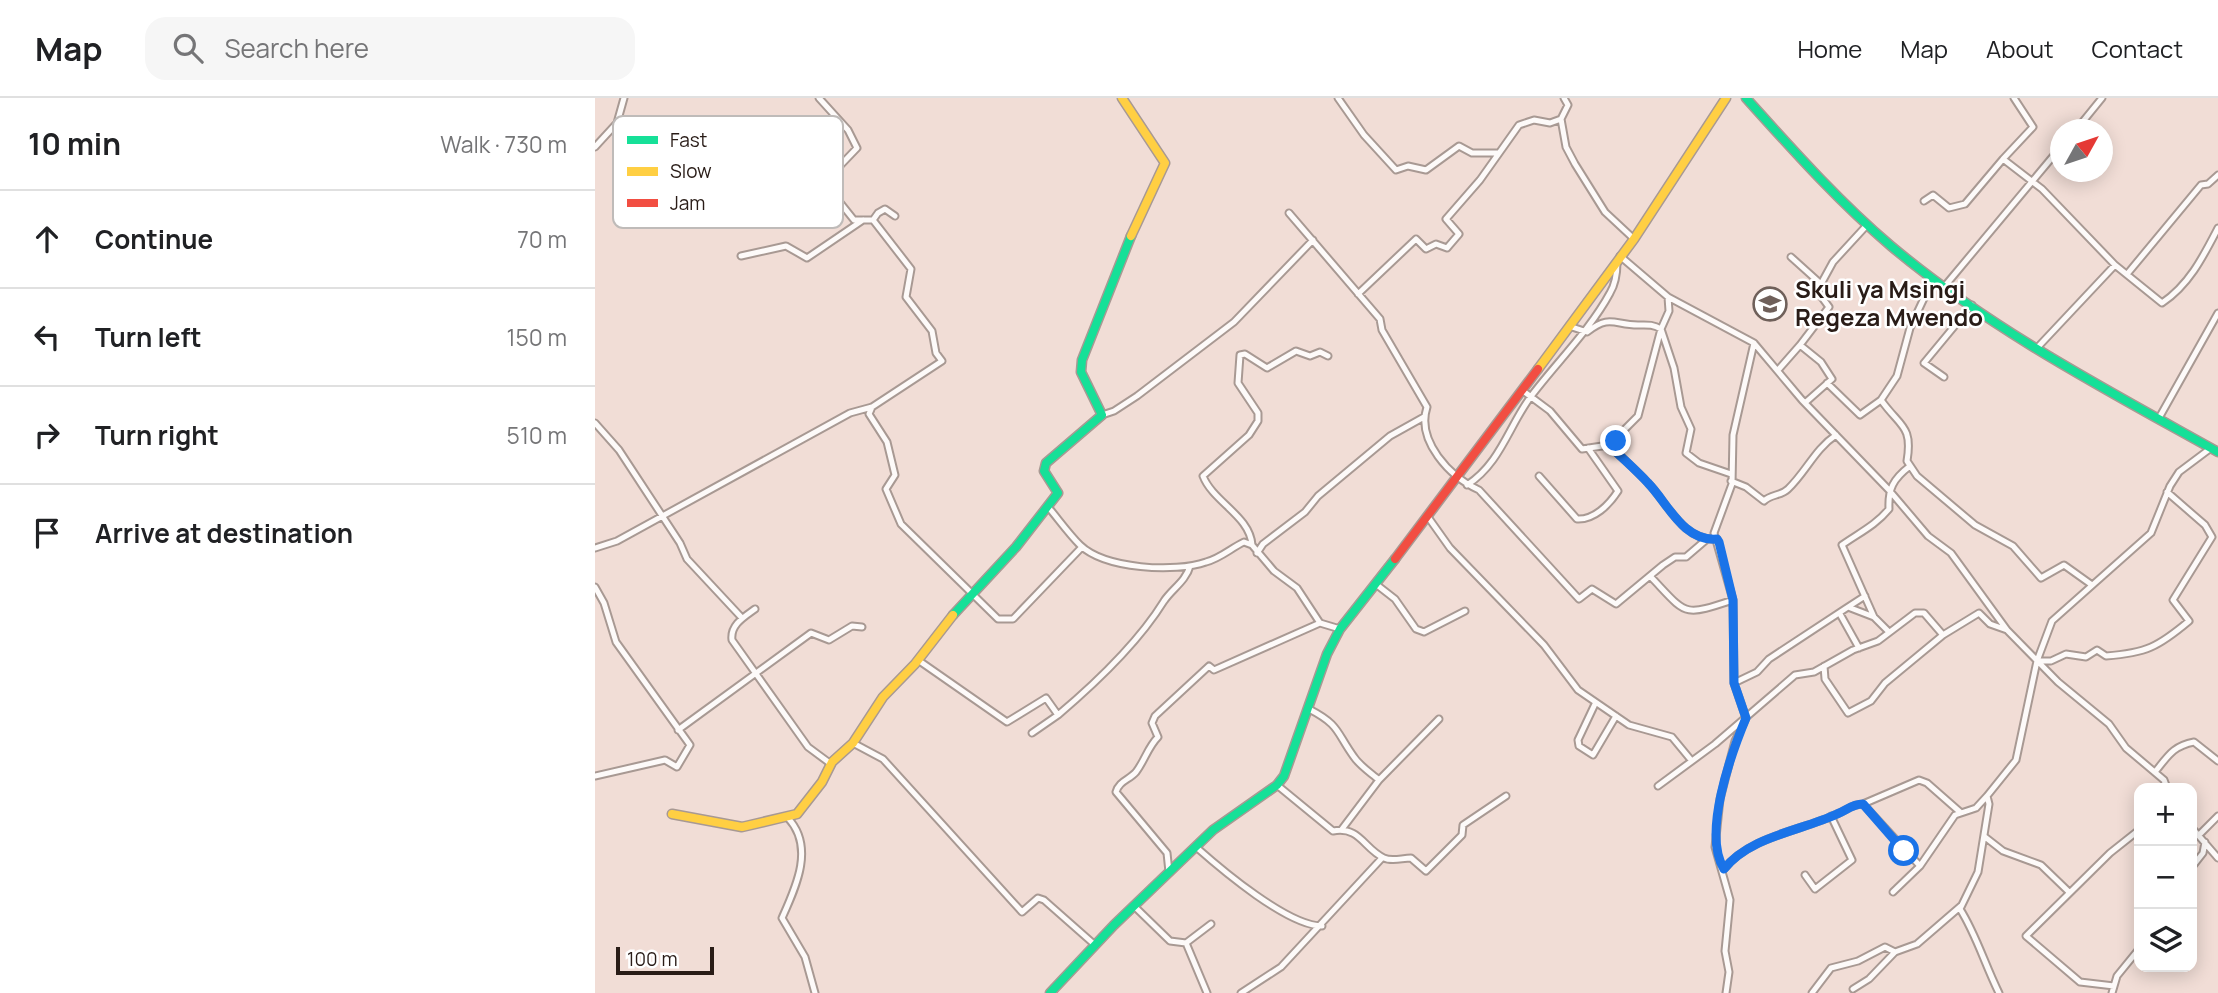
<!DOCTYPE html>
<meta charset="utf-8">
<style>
body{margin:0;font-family:Manrope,sans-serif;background:#f6f6f6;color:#202124}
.controls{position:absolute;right:21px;bottom:21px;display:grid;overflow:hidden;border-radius:14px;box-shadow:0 4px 18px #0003}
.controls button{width:63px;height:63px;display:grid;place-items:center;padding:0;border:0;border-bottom:2px solid #e0e0e0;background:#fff;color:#202124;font:35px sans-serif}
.compass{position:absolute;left:1455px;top:21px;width:63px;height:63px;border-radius:50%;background:#fff;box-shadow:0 4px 18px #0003;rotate:50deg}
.scale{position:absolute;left:21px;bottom:18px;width:98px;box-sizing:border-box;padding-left:7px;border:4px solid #291c17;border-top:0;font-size:19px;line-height:24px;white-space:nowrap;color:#291c17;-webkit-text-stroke:5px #fff;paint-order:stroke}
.stop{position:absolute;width:21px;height:21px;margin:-16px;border:5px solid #1a73e8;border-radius:50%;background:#fff}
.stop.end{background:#1a73e8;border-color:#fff;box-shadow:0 2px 7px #0008}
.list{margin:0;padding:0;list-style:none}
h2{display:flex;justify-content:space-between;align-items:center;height:91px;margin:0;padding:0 28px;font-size:30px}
h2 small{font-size:23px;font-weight:400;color:#757577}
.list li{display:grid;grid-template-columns:46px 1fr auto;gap:21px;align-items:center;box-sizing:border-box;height:98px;padding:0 28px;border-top:2px solid #e0e0e0}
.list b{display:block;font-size:26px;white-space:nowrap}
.list em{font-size:23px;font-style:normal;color:#757577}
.icon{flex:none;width:38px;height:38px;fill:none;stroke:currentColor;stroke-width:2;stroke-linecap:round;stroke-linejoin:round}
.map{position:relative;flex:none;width:1623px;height:895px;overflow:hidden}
header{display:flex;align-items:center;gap:42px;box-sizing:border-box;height:98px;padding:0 35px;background:#fff;border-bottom:2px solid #e0e0e0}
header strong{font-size:33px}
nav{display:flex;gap:38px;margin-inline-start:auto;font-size:24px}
.search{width:490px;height:63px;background:#f6f6f6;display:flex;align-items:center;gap:18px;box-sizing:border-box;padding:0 24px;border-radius:21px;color:#757577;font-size:26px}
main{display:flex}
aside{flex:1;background:#fff}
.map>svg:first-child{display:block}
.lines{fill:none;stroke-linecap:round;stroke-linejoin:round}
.street-casing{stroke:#a89993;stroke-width:9}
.fast-casing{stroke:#a89993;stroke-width:11}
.slow-casing{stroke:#a89993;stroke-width:11}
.jam-casing{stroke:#a89993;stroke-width:11}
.street{stroke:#fdfaf9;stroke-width:5}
.fast{stroke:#16e098;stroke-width:8}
.slow{stroke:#ffcf43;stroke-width:8}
.jam{stroke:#f24e42;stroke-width:8}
.route{stroke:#1a73e8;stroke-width:9}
.labels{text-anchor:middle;stroke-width:5;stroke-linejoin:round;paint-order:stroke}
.poi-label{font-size:24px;font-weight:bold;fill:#291c17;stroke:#fff;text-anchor:start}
.key{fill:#fff;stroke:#bfbbb9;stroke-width:2}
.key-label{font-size:19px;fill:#291c17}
</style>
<header>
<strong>Map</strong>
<div class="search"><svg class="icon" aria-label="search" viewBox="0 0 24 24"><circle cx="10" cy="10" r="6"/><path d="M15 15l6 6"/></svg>Search here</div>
<nav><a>Home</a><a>Map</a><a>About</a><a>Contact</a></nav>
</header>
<main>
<aside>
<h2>10 min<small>Walk · 730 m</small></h2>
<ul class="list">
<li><svg class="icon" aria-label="ahead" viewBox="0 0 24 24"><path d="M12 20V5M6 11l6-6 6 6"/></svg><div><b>Continue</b></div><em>70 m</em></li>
<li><svg class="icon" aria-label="left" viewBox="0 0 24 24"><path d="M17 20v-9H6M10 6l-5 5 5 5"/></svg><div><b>Turn left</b></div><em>150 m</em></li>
<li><svg class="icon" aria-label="right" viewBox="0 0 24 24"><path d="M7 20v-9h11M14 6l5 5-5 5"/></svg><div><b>Turn right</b></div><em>510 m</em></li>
<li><svg class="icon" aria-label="arrive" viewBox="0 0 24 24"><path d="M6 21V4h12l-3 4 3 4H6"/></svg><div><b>Arrive at destination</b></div></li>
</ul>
</aside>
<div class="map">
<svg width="1623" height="895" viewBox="0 0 1623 895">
<rect width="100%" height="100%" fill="#f1ddd6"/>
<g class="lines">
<defs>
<path id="street" d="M224,0L253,32L262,50L239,74L243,102L259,122H278L316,171L311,199L337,233L341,255L347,263L277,309L274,316L292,344L300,377L291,391L306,426L403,521H418L487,449
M743,0L769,37L801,72L813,68L831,72L864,48L877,55H903
M1419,0L1438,29L1408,61L1447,91L1520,167
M966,21L971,49L980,66L1010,114L1039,141
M1481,32L1507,0
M0,49L22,25L29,0
M1329,103L1338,97L1354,110L1370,106L1408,61
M694,115L785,221L787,232L832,309C821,343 855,379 884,392L984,501L997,491L1021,506L1068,467L1080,459H1091L1112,441
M278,122L283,115L290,111L300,118
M146,158L191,148L212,160L268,122
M1025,158L1073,199L1159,245L1207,302L1294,392L1333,438L1356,455L1412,532L1463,584L1514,626L1531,650L1569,682L1572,690
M1196,159L1226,186L1238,164L1272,127
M1533,175L1606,87L1613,86L1623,77
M1349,189L1465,50
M763,196L821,141L831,151L841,146L852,150L864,136L851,121L885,82L924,27L939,22L955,25L966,21L973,7L969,0
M974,228L992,234C1015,216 1019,227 1043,227C1052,227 1057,226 1066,231L1079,270L1086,309L1096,331L1091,355L1104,365L1136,376
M1442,250L1520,167L1567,205C1594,187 1608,159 1623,130
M1183,272L1205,247
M1349,279L1329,265L1377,207
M1232,285L1265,317L1286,302C1305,329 1318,327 1312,363L1322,378L1380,427L1418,448L1446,480L1469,467L1497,487
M927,292L955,313L987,351L1014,347L1043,318L1066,231L1074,213L1073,199
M1286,302L1302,278L1315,230L1338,181
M1211,304L1237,281L1226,264L1205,247L1234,209L1223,194L1226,186
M507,317L519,313L542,298L639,224L718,142
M1564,320L1623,215
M0,325L24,352L85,445L92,461L147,520
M1014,347C1027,360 1041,372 1053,385C1072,404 1088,444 1122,441
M944,378L982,421C999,422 1014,407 1023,393L993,350
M1136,383L1151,389L1169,403C1176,396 1186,398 1193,391C1211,374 1220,351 1241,337
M872,387C906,365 914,327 937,297C962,264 995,232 1015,195C1021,185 1022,175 1022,164
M454,410C464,422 474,436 485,447C510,471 580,475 611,464C626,460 636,450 649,444L657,447L679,473L702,490L725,525L745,531
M833,419L855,450L949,547L983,592L1034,627L1077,639L1096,662
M657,447C655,418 618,404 608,378L654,337L663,323V315L643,285L645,257L650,256L672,270L701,253L715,258L725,254L733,258
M0,450L22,443L255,315L277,309
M662,455L668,446L710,414L723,398L795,338L829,319
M1056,479C1092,517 1087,519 1138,502
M782,487L800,501L821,531L829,534L870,513
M0,489L9,505L21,544L95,647L82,669L70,662L0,678
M1253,509L1270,498
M160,511C149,519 135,527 137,542L213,649L236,666
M1245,516L1264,550
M1279,519L1247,447C1264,435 1281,427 1294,411C1293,391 1298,381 1315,368
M323,562L412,624L451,600L463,617C502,584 543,545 569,503C577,491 591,483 595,468
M1442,563H1456L1471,556L1491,559L1502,552L1511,558C1551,555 1563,549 1594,523L1578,502L1617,439L1610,427L1572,394
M1229,568L1230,581L1253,615L1276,603L1290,585L1348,537
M1139,585L1162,574L1174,561L1253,509L1279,519L1294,534
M1000,606L983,642L984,648L998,657L1021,618
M714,611C745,627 741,634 759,659C765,668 776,675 784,682
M83,632L216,535L234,542L257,528L267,529
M437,635L463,617
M258,645L288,661L427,814L443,800L449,802L500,847
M1560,674C1573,658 1578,648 1599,644L1623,663
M682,687L738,733C765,728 769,751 789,760C797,764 807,760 816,760L831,773L867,737L868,727L911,698
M1063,688L1120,646L1200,577L1219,574L1258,552L1283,543L1320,515H1329L1348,537L1384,515L1395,526L1412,532
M1268,706L1324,682L1332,685L1365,714
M193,720C220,749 201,789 187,820L210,859L220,895
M1597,730L1623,760
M747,731L784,682L844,621
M1604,737L1623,718
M1390,739L1408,753L1446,767L1474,794
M601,749C627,772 693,828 727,828
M1597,769L1608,755L1610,744
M1129,771C1155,738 1206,733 1242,716C1252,712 1257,706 1268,706L1325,768L1360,717L1381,710L1392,698
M574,774L572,755L521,694C524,683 534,682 541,674C550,662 553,649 563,639L557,625L560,618L614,568L619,572L725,525
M1210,777L1220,791L1257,762L1236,718
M1298,794L1325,768
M539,808L575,843L591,845L612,895
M591,845L616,826
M1519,888L1485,884L1431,838L1515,755L1544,732
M1258,891L1274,881L1300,854L1322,846L1366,808
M646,895L686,869L787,760
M1131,895L1134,874L1130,853L1135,802L1120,749L1125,701L1140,643L1151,620L1139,585L1138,502L1119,435L1137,386L1138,337L1159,245
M1217,895L1236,870L1263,863L1290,849L1300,854
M1404,895C1390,867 1381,836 1365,811L1383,774L1394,706L1392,698L1421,662L1442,563L1457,523L1556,435L1575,388L1584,374L1616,350
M1517,895L1522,878L1544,851"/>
<path id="fast" d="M1151,0C1197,51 1243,103 1296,148C1395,231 1510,291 1623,354
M358,517L421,449L463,395L449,373L451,365L507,317L486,274L487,262L536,138
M455,895L519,827L618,732L682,687L689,678L732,556L745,531L800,461"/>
<path id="slow" d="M527,0L570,65L536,138
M943,271L1039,141L1131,0
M77,716L147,729L202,716L227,684L237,664L258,645L288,599L320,566L358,517"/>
<path id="jam" d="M800,461L943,271"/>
</defs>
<use href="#street" class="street-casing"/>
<use href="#fast" class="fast-casing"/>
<use href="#slow" class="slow-casing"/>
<use href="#jam" class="jam-casing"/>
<use href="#street" class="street"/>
<use href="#fast" class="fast"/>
<use href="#slow" class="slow"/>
<use href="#jam" class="jam"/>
</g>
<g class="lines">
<path class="route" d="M1021,343L1014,347C1027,360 1041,372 1053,385C1072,404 1088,444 1122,441L1124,444L1138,502L1139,585L1151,620C1136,656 1107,736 1129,771C1155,738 1206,733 1242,716C1252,712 1257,706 1268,706L1309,753"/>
</g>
<defs>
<symbol id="school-ring" viewBox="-11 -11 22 22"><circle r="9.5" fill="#fff" stroke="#6f605a" stroke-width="1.5"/><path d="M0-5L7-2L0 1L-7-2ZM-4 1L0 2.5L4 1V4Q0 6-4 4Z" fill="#6f605a"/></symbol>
</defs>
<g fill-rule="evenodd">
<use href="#school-ring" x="1156" y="187" width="38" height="38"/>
</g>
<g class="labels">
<g class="poi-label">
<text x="1200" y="200">Skuli ya Msingi<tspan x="1200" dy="28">Regeza Mwendo</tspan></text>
</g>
</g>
<rect x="18" y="18" width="230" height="112" rx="10" class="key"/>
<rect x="32" y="38" width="31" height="8" fill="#16e098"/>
<rect x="32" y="69" width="31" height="9" fill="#ffcf43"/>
<rect x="32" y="101" width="31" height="8" fill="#f24e42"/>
<g class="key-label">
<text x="75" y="49">Fast</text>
<text x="75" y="80">Slow</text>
<text x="75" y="112">Jam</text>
</g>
</svg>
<div class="controls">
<button>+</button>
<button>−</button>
<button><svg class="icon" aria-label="layers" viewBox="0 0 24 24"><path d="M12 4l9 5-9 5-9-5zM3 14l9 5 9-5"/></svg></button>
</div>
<svg class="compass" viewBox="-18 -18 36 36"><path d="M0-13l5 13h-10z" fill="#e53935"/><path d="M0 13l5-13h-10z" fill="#757577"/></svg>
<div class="scale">100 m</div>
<div class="stop" style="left:1309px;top:753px"></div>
<div class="stop end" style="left:1021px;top:343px"></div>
</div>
</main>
